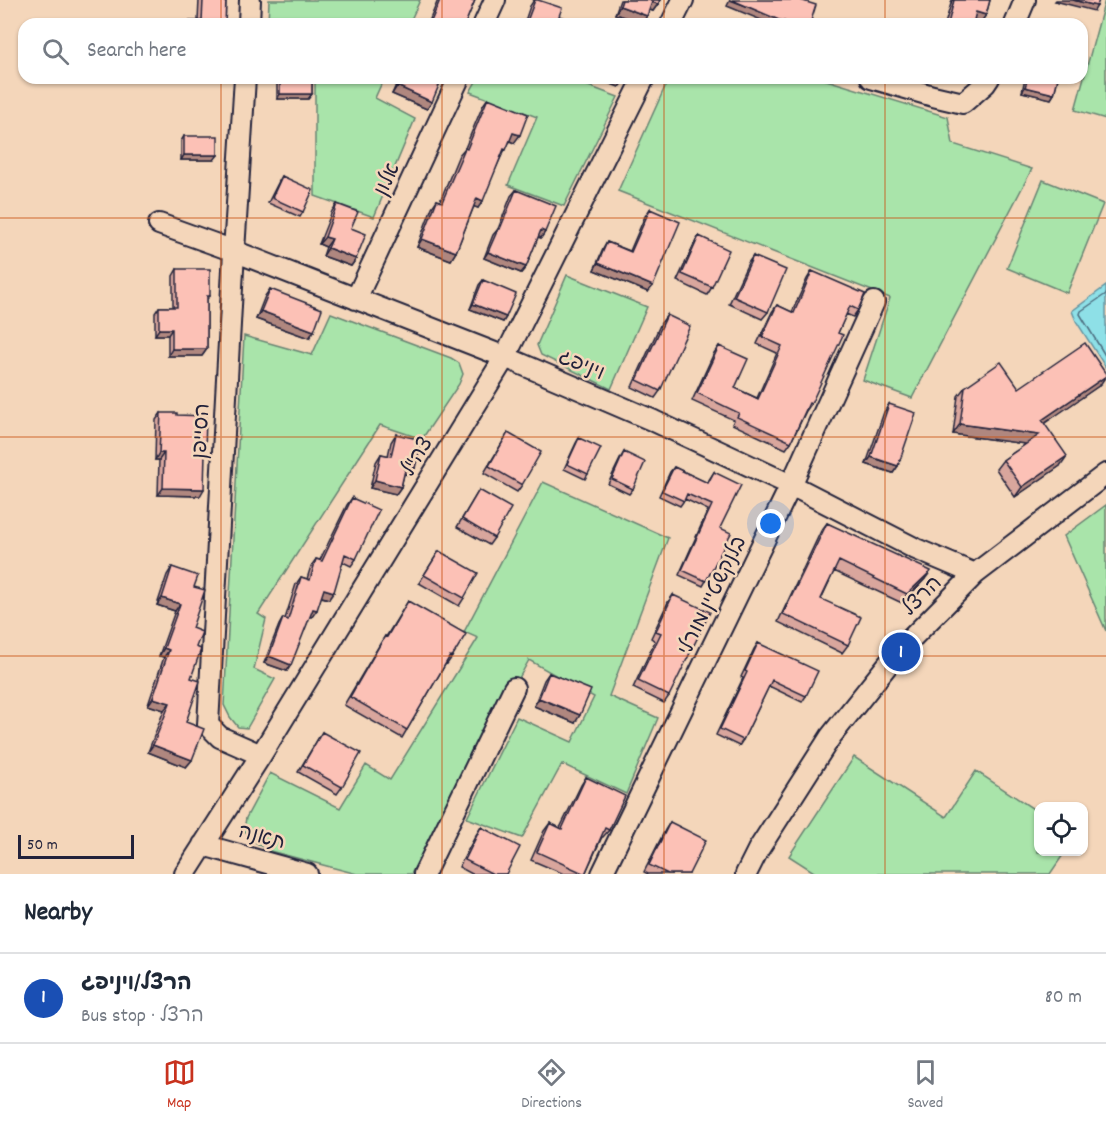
<!DOCTYPE html>
<meta charset="utf-8">
<style>
body{margin:0;font-family:Dekko,"Playpen Sans Hebrew",sans-serif;background:#f6f6f7;color:#1f2937}
.controls{position:absolute;right:18px;bottom:18px;display:grid;overflow:hidden;border-radius:12px;box-shadow:0 2px 4px #0004}
.controls button{width:54px;height:54px;display:grid;place-items:center;padding:0;border:0;border-bottom:2px solid #e0e1e3;background:#fff;color:#1f2937;font:30px sans-serif}
.scale{position:absolute;left:18px;bottom:15px;width:116px;box-sizing:border-box;padding-left:6px;border:3px solid #22223b;border-top:0;font-size:16px;line-height:21px;white-space:nowrap;color:#22223b;-webkit-text-stroke:4px #f4d6ba;paint-order:stroke}
.you{position:absolute;left:771px;top:524px;width:21px;height:21px;margin:-15px;border:4px solid #fff;border-radius:50%;background:#1a73e8;box-shadow:0 0 0 9px #1a73e833}
.badge{display:grid;place-items:center;width:39px;height:39px;border-radius:50%;background:#c8321e;color:#fff;font-size:20px;font-weight:700}
.pin{position:absolute;translate:-50% -50%;border:3px solid #fff;box-shadow:0 2px 6px #0006}
.list{margin:0;padding:0;list-style:none}
h2{display:flex;justify-content:space-between;align-items:center;height:78px;margin:0;padding:0 24px;font-size:26px}
h2 small{font-size:20px;font-weight:400;color:#747a83}
.list li{display:grid;grid-template-columns:39px 1fr auto;gap:18px;align-items:center;box-sizing:border-box;height:90px;padding:0 24px;border-top:2px solid #e0e1e3}
.list b{display:block;font-size:22px;white-space:nowrap}
.list p{margin:0;font-size:20px;white-space:nowrap;color:#747a83}
.list em{font-size:20px;font-style:normal;color:#747a83}
.icon{flex:none;width:33px;height:33px;fill:none;stroke:currentColor;stroke-width:2;stroke-linecap:round;stroke-linejoin:round}
.map{position:relative;flex:none;width:1106px;height:874px;overflow:hidden}
.search{position:absolute;background:#fff;box-shadow:0 2px 4px #0004;left:18px;right:18px;top:18px;height:66px;display:flex;align-items:center;gap:15px;box-sizing:border-box;padding:0 21px;border-radius:18px;color:#747a83;font-size:22px}
.sheet{height:168px;background:#fff}
nav{display:flex;justify-content:space-around;align-items:center;box-sizing:border-box;height:84px;border-top:2px solid #e0e1e3;background:#fff;font-size:16px;color:#747a83}
nav a{display:grid;justify-items:center;gap:3px}
nav .on{color:#c8321e}
.map>svg:first-child{display:block}
.green{fill:#a9e4aa;stroke:#668372;stroke-width:1.5}
.water{fill:#8ee0e7;stroke:#6394a2;stroke-width:1.5}
.lines{fill:none;stroke-linecap:round;stroke-linejoin:round}
.shore{stroke:#4d6e80;stroke-width:1.5}
.minor-casing{stroke:#22223b;stroke-width:24}
.minor{stroke:#f4d6ba;stroke-width:20}
.wall{fill:#d9a69d;stroke:#22223b;stroke-width:1.5}
.shaded-wall{fill:#b0877f;stroke:#22223b;stroke-width:1.5}
.building{fill:#fcc1b6;stroke:#22223b;stroke-width:1.5}
.grid{fill:none;stroke:#ca5113;stroke-width:1.5;stroke-opacity:0.55}
.labels{text-anchor:middle;stroke-width:5;stroke-linejoin:round;paint-order:stroke}
.street-label{font-size:21px;fill:#22223b;stroke:#f4d6ba}
</style>
<div class="map">
<svg width="1106" height="874" viewBox="0 0 1106 874">
<rect width="100%" height="100%" fill="#f4d6ba"/>
<filter id="ink" filterUnits="userSpaceOnUse"><feTurbulence type="fractalNoise" baseFrequency=".0167" numOctaves="2"/><feDisplacementMap in="SourceGraphic" scale="12" xChannelSelector="R" yChannelSelector="G"/><feConvolveMatrix kernelMatrix="1 2 1 2 8 2 1 2 1" color-interpolation-filters="sRGB"/></filter>
<g filter="url(#ink)">
<path class="green" d="M269,0H420L409,24H268Z
M1105,0H1106V119L1075,110Z
M315,78H384L375,98L415,119L374,217L315,196Z
M478,78H567L618,97L564,206L508,185L537,117L470,92Z
M669,78H820L948,117L953,144L1032,169L912,398L863,380L890,298L618,191Z
M1043,180L1103,204L1067,293L1007,268Z
M567,275L647,307L611,389L541,355L537,345Z
M331,313L451,358L459,363L463,374L459,384L422,439L380,425L258,614L266,619L254,669L275,679L247,728L238,727L230,717L224,705L244,336L312,355Z
M543,482L668,538L609,696L658,718L626,794L562,764L522,838L467,818L517,717L572,742L594,697L529,660L411,874H357L270,851L253,841L244,830L246,818L270,773L340,808L366,765L390,780L478,638L464,632Z
M1106,505V631L1064,536Z
M854,757L946,817L976,771L1038,812V852H1065L1050,874H817L789,856Z"/>
<path class="water" d="M1106,286V368L1076,321L1072,311Z"/>
<g class="lines">
<path class="shore" d="M1106,294L1081,311L1080,314L1106,357"/>
<defs>
<path id="minor" d="M249,24L250,0
M484,24L495,0
M671,24L683,0
M1015,24L1025,0
M245,78L234,251L208,725L220,737L261,755
M871,78L933,96L963,103L985,84L989,78
M159,224L234,251L505,357L654,421L791,485L916,549L975,574
M356,299L459,78
M203,845L307,874
M185,874L261,755L505,357L644,78
M424,874L514,688
M602,874L791,485L874,302
M746,874L758,850L831,736L897,653L975,574L1106,474"/>
</defs>
<use href="#minor" class="minor-casing"/>
<use href="#minor" class="minor"/>
</g>
<path class="wall" d="M199,0H226L225,24L198,21Z
M438,0H475L465,24H428Z
M534,0L559,16L566,24H524L530,6Z
M620,0H660L658,4L653,11L650,10L642,23L615,14Z
M952,0H990L986,15L981,22L974,20L973,24H945Z
M277,78H312V94L308,99H277Z
M399,78H442L427,109L392,94Z
M1025,78H1058L1054,94L1051,99L1022,92Z
M488,98L514,143L510,141L501,157L478,208L474,206L456,252L451,260L417,247L432,207L437,200L440,201L459,155L465,148L483,105Z
M184,136L214,160H181V141Z
M282,176L303,212L300,217L268,203L279,181Z
M516,190L545,232L541,238L538,237L526,267L521,273L484,258L493,235L498,229L511,196Z
M337,204L351,228L356,259L351,266L323,256L326,247L319,244L332,211Z
M650,209L648,292L594,270L603,249L607,242L630,251L645,216Z
M699,236L712,287L707,295L677,281L694,244Z
M753,256L768,312L762,319L729,304L748,263Z
M177,269L210,296L207,299V349L202,356H168V335H155V313L159,307H173V276Z
M812,271L858,310L853,317L846,314L838,333L811,404L806,411L791,442L786,449L732,424L734,420L692,401L714,353L719,346L735,388L757,398L777,353L757,344L772,312L777,305L792,312L807,279Z
M483,280L506,317L503,322L470,309L479,285Z
M270,289L309,338L256,319L265,296Z
M667,315L660,391L655,398L632,387L661,323Z
M1100,385L1044,423L1060,466L1015,497L996,469L1003,460L1026,444L953,434L958,396L965,387L1019,388Z
M889,404L898,466L893,473L866,464L884,412Z
M161,413L200,496L158,495L159,460H155L156,420Z
M508,433L522,485L517,492L484,473Z
M396,434L415,468L410,475L404,474L401,487L396,494L370,488L376,462L381,454L388,456L391,442Z
M579,438L588,474L585,479L564,469L576,443Z
M624,452L633,489L629,494L608,484L621,457Z
M674,467L707,483L714,472L720,528L706,581L703,586L679,575L708,510L685,499L680,506L659,496L670,472Z
M479,490L494,538L489,545L457,527Z
M352,498L356,559L351,566L343,562L329,599L321,597L312,617L310,616L287,671L264,663L279,625L283,618L285,619L296,584L301,577L307,579L311,566L316,559L320,560L347,505Z
M827,523L925,579L902,603L834,571L821,599L848,645L842,653L778,622L821,531Z
M439,551L464,598L459,606L419,583Z
M172,567L194,587L192,628L196,647L191,678L186,722L192,760L186,767L148,752L164,710L148,705L164,657L159,656L175,611L157,605L167,575Z
M673,595L669,696L664,703L633,688L655,641L651,638L668,602Z
M408,601L452,657L447,664L446,663L402,738L344,705L380,644L385,636L386,637Z
M758,643L806,696L802,702L769,686L743,740L739,746L716,735L743,678L741,677L754,649Z
M549,673L575,723L534,706L544,680Z
M322,732L342,787L337,794L298,772Z
M586,777L609,830L603,837H602L585,874H564L531,860L544,831L550,823L560,828L581,785Z
M670,822L689,874H648L644,872L665,830Z
M481,827L506,874H472L459,867L476,835Z"/>
<path class="shaded-wall" d="M730,0L795,24H771L727,6Z
M1056,0H1073L1097,6L1094,11L1055,1Z
M652,2L658,4L653,11L647,9Z
M620,6L647,16L642,23L615,14Z
M976,12L986,15L981,22L972,19Z
M595,78H612L623,82L619,87Z
M397,86L432,102L427,109L392,94Z
M1025,87L1054,94L1051,99L1022,92Z
M280,94H312L308,99H277Z
M513,133L520,135L514,143L508,140Z
M184,155H218L214,160H181Z
M477,198L483,201L478,208L472,206Z
M541,230L545,232L541,238L537,236Z
M325,237L332,239L326,247L319,244Z
M422,239L456,252L451,260L417,247Z
M328,248L356,259L351,266L323,256Z
M488,252L526,267L521,273L484,258Z
M598,263L653,286L648,292L594,270Z
M473,304L506,317L503,322L470,309Z
M261,311L314,331L309,338L256,319Z
M159,329H172L168,335H155Z
M172,349H207L202,356H168Z
M1106,376L1100,385L1035,430L1042,420Z
M960,424L1039,435L1032,445L953,434Z
M159,453H164L159,460H155Z
M1067,456L1060,466L1015,497L1022,487Z
M871,457L898,466L893,473L866,464Z
M406,466L415,468L410,475L401,473Z
M375,480L401,487L396,494L370,488Z
M163,488L204,489L200,496L158,495Z
M931,571L925,579L902,603L907,594Z
M324,589L334,592L329,599L319,596Z
M162,598L180,604L175,611L157,605Z
M313,609L317,610L312,617L308,616Z
M164,648L169,650L164,657L159,656Z
M269,656L291,665L287,671L264,663Z
M153,698L170,703L164,710L148,705Z
M539,698L580,715L575,723L534,706Z
M153,745L192,760L186,767L148,752Z"/>
<path class="building" d="M203,0H226L225,24H188V21H202Z
M440,0H475L465,24H430Z
M535,0H538L562,8L559,16L567,19L566,24H526Z
M622,0H660L658,4L652,2L647,16L620,6Z
M732,0H800L816,5L810,24H795L779,20Z
M954,0H990L986,15L976,12L973,24H948Z
M1073,0H1099L1097,6Z
M280,78H312V94H280Z
M401,78H442L432,102L397,86Z
M612,78H624L623,82Z
M1028,78H1058L1054,94L1025,87Z
M488,98L528,114L520,135L513,133L506,150L504,149L483,201L477,198L456,252L422,239L437,200L442,202L465,148L467,149Z
M184,136H218V155H184Z
M282,176L313,190L303,212L272,198Z
M516,190L556,206L545,232L541,230L526,267L488,252L498,229H500Z
M337,204L358,212L351,228L366,234L356,259L328,248L332,239L325,237Z
M650,209L680,222L653,286L598,263L607,242L631,252Z
M699,236L729,250L712,287L682,274Z
M753,256L786,270L768,312L734,297Z
M177,269H210V296H207V349H172V329H159V307H177Z
M812,271L865,294L858,310L850,306L838,333L843,335L811,404L809,403L791,442L737,417L739,413L697,393L719,346L748,359L735,388L758,399L782,346L762,337L777,305L794,313Z
M483,280L516,294L506,317L473,304Z
M270,289L322,309L314,331L261,311Z
M667,315L690,326L660,391L637,380Z
M1085,343L1106,374V376L1042,420L1067,456L1022,487L1003,460L1039,435L960,424L965,387L1001,362L1019,388Z
M889,404L916,413L898,466L871,457Z
M161,413H177V415L206,416L204,489L163,488L164,453H159Z
M508,433L541,452L522,485L489,466Z
M396,434L422,440L415,468L406,466L401,487L375,480L381,454L391,456Z
M579,438L601,448L588,474L567,464Z
M624,452L645,462L633,489L612,479Z
M674,467L708,483L714,472L741,485L720,528L731,533L706,581L682,570L712,505L687,494L684,501L662,491Z
M479,490L511,508L494,538L462,519Z
M352,498L379,510L356,559L345,554L334,592L324,589L317,610L313,609L291,665L269,656L283,618L288,620L301,577L310,580L316,559L322,561Z
M827,523L931,571L907,594L839,561L821,599L861,617L848,645L783,614Z
M439,551L478,573L464,598L424,575Z
M172,567L198,576L194,587L205,590L192,628L202,632L196,647L201,649L191,678L200,681L186,722L204,729L192,760L153,745L170,703L153,698L169,650L164,648L180,604L162,598Z
M673,595L710,612L669,696L638,681L661,633L656,631Z
M408,601L466,634L452,657L450,656L407,730L350,697L385,636L387,637Z
M758,643L818,671L806,696L772,680L743,740L720,729L747,672L745,671Z
M549,673L591,690L580,715L539,698Z
M322,732L361,753L342,787L303,765Z
M586,777L625,796L609,830L605,828L585,874L537,852L550,823L562,829Z
M670,822L706,840L689,874H668L649,865Z
M481,827L520,847L506,874H493L465,860Z"/>
</g>
<path class="grid" d="M221,0V24M442,0V24M664,0V24M885,0V24M221,78V874M442,78V874M664,78V874M885,78V874M0,218H1106M0,437H1106M0,656H1106"/>
<g class="labels">
<g class="street-label">
<text transform="translate(386 179) rotate(-65)" y="7">אלון</text>
<text transform="translate(582 364) rotate(23)" y="7">ויניפג</text>
<text transform="translate(200 431) rotate(-87)" y="7">הסייפן</text>
<text transform="translate(416 456) rotate(-59)" y="7">צה"ל</text>
<text transform="translate(711 595) rotate(-64)" y="7">בלנקשטיין מורלי</text>
<text transform="translate(921 595) rotate(-45)" y="7">הרצל</text>
<text transform="translate(262 836) rotate(16)" y="7">תאנה</text>
</g>
</g>
</svg>
<div class="controls">
<button><svg class="icon" aria-label="locate" viewBox="0 0 24 24"><circle cx="12" cy="12" r="6"/><path d="M12 2v4M12 18v4M2 12h4M18 12h4"/></svg></button>
</div>
<div class="scale">50 m</div>
<div class="you"></div>
<div class="pin badge" style="left:901px;top:652px;background:#1a4fb4">1</div>
<div class="search"><svg class="icon" aria-label="search" viewBox="0 0 24 24"><circle cx="10" cy="10" r="6"/><path d="M15 15l6 6"/></svg>Search here</div>
</div>
<section class="sheet">
<h2>Nearby<small></small></h2>
<ul class="list">
<li><span class="badge" style="background:#1a4fb4">1</span><div><b>הרצל/ויניפג</b><p>Bus stop · הרצל</p></div><em>80 m</em></li>
</ul>
</section>
<nav>
<a class="on"><svg class="icon" aria-label="map" viewBox="0 0 24 24"><path d="M3 6l6-2 6 2 6-2v14l-6 2-6-2-6 2zM9 4v14M15 6v14"/></svg>Map</a>
<a><svg class="icon" aria-label="directions" viewBox="0 0 24 24"><path d="M12 3l9 9-9 9-9-9zM9 14v-3h6M13 9l2 2-2 2"/></svg>Directions</a>
<a><svg class="icon" aria-label="saved" viewBox="0 0 24 24"><path d="M7 4h10v16l-5-4-5 4z"/></svg>Saved</a>
</nav>
